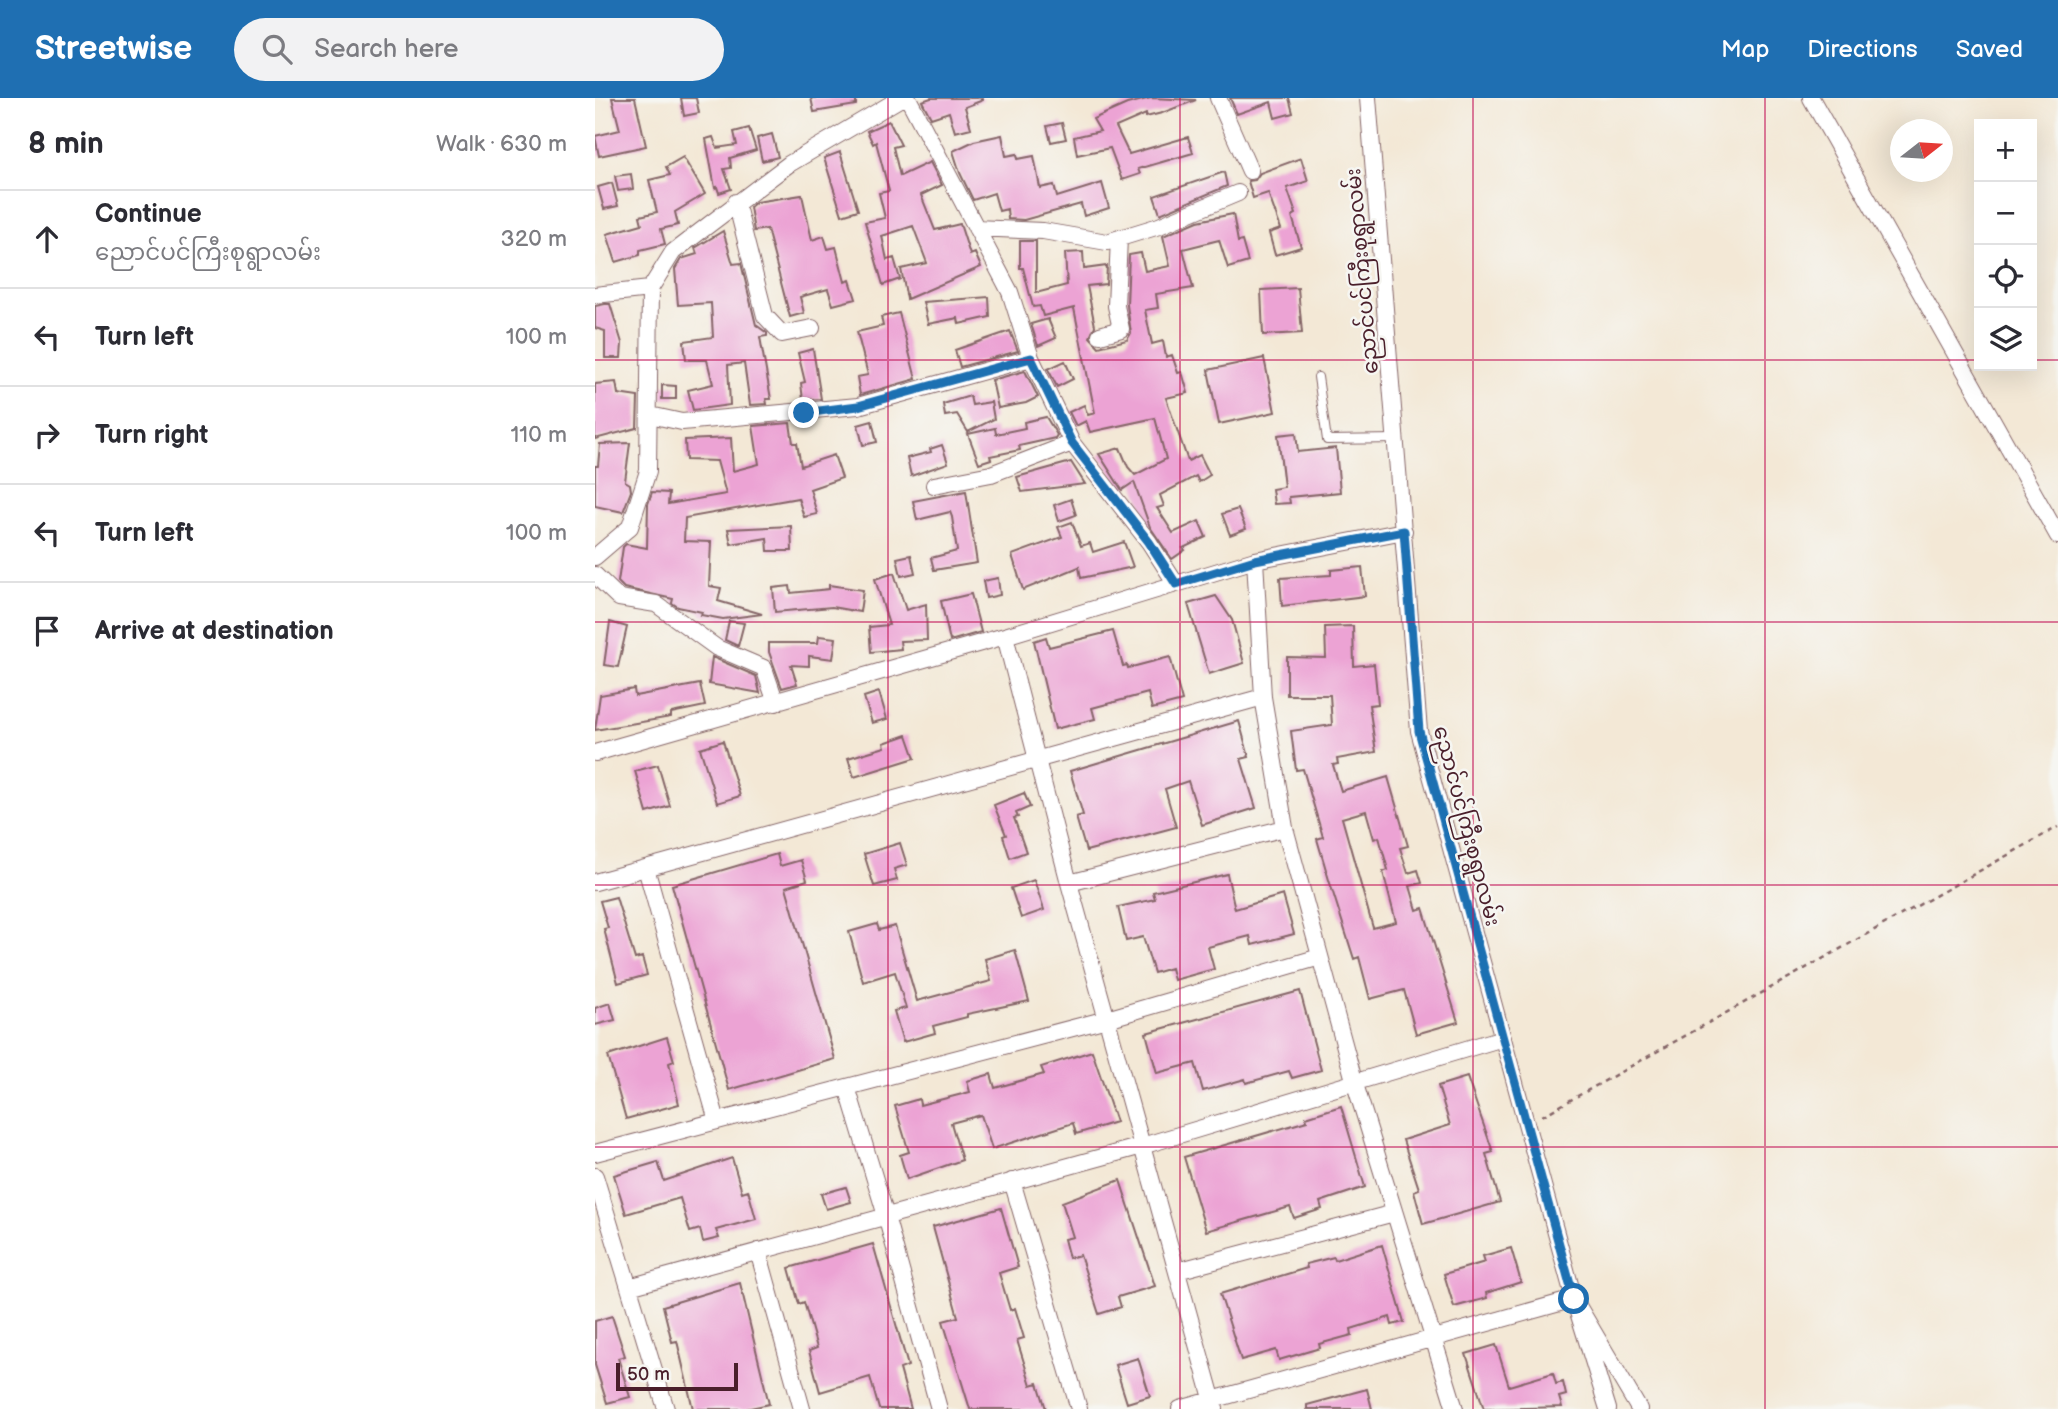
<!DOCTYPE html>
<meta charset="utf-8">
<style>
body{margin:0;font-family:"Balsamiq Sans","Noto Sans Myanmar",sans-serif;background:#f2f2f3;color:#2b2b33}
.controls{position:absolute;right:21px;top:21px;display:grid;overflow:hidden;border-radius:0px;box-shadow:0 7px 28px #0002}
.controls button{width:63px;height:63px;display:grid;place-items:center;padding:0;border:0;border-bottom:2px solid #e1e1e2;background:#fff;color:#2b2b33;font:35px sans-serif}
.compass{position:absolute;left:1295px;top:21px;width:63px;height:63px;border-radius:50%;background:#fff;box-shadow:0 7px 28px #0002;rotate:73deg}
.scale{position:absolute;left:21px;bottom:18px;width:122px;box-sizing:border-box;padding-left:7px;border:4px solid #4a1f2b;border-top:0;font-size:19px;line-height:24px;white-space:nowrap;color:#4a1f2b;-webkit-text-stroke:5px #f6f6f2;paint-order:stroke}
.stop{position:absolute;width:21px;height:21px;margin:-16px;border:5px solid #1f6fb2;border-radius:50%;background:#fff}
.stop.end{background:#1f6fb2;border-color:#fff;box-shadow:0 2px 7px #0008}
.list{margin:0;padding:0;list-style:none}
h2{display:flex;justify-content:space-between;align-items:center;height:91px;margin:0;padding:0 28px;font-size:30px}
h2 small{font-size:23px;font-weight:400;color:#7c7c81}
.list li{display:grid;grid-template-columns:46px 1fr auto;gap:21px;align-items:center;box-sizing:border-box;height:98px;padding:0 28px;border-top:2px solid #e1e1e2}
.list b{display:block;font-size:26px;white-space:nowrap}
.list p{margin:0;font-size:23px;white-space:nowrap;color:#7c7c81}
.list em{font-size:23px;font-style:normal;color:#7c7c81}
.icon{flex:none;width:38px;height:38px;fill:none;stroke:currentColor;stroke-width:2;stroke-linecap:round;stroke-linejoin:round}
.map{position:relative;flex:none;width:1463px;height:1311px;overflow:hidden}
header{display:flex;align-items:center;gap:42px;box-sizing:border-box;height:98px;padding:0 35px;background:#1f6fb2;color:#fff}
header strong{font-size:33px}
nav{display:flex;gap:38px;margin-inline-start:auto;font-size:24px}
.search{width:490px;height:63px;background:#f2f2f3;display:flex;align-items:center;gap:18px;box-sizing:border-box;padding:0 24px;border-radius:38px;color:#7c7c81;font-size:26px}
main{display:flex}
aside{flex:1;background:#fff}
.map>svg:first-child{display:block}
.building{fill:#eca3d4;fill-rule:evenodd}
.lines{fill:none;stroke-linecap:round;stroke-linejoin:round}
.service-casing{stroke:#856567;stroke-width:10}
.minor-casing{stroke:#856567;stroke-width:18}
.path{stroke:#856567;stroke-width:2.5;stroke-dasharray:5 5;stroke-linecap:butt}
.service{stroke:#fff;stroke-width:8}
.minor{stroke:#fff;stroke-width:16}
.route{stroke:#1f6fb2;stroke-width:9}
.grid{fill:none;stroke:#c2185b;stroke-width:2;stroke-opacity:0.55}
.labels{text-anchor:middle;stroke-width:5;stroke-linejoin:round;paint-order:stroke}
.street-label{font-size:21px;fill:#4a1f2b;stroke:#f6f6f2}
</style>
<header>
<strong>Streetwise</strong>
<div class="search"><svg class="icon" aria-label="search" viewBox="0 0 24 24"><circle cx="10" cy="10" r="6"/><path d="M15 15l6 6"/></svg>Search here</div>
<nav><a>Map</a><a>Directions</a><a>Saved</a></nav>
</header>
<main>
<aside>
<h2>8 min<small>Walk · 630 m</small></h2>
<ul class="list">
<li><svg class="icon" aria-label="ahead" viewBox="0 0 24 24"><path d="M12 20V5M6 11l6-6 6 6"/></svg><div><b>Continue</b><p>ညောင်ပင်ကြီးစုရွာလမ်း</p></div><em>320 m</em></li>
<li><svg class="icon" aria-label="left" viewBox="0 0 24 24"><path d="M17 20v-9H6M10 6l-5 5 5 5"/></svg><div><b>Turn left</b></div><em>100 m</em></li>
<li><svg class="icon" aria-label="right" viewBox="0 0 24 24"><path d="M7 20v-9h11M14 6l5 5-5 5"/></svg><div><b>Turn right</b></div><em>110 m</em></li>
<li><svg class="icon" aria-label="left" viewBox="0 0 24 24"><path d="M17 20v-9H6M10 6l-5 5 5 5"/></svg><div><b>Turn left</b></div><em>100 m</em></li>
<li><svg class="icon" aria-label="arrive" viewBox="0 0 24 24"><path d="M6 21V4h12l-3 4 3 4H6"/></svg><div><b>Arrive at destination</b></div></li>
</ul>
</aside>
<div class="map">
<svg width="1463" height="1311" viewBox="0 0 1463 1311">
<rect width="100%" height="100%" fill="#f6f6f2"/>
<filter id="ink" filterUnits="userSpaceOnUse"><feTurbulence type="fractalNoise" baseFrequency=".0143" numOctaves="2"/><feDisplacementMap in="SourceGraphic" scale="14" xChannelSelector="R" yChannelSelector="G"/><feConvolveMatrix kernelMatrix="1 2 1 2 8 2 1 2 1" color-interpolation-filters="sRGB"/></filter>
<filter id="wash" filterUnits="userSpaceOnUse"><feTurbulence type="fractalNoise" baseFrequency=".00686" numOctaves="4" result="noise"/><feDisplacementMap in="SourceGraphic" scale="28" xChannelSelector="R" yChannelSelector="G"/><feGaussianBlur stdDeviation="1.57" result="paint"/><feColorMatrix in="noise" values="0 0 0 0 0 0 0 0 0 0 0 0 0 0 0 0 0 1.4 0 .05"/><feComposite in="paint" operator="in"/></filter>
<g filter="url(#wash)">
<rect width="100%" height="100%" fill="#f3e8d6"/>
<g id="blocks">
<path class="building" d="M17,0H40L51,48L4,58L0,38L25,32Z
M86,0H101L104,15L89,18Z
M216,0H261V7L219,14Z
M336,0H388V2L370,9L376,30L360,34L354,14L336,20L327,3Z
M556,0L601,2L567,15L551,19V16L521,29L534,56L593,39L598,55L543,71L545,76L527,82L515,50L482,57L479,39L505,33L498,21L532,6Z
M635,0H694L698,15L680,20L676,4L642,16Z
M294,23L306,47L298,49L305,78L335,64L347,87L326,97L340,132L365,126L375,157L380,155L386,169L312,201L306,171L332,165L318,128L287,138L292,162L299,160L305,181L288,187L270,124L290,120L284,95L294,93L281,44L278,46L272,33Z
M467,25L471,41L456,44L452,28Z
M154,30L161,52L135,60L136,70L129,71L136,91L124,95L122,89L120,90L111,41L118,39L122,50L142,47L139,34Z
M177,36L183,59L167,63L162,40Z
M407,37L411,58L422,56L423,61L439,58L445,90L459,87L462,99L507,85L514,110L489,118L486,106L429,122L413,121L412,111L404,113L399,95L378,102L365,75L358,53L379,43Z
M245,54L263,112L247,117L229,60Z
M88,59L110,96L80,114L83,127L66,131L70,146L45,152V157L21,164L12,136L47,126L45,118L62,114L54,82L75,77L71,69Z
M706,60L713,83L692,90L701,116L697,118L706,149L680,157L674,135L686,131L673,95L658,100L653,83L660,82L665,75Z
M629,74L632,88L565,116L559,98Z
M36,76L38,91L23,93L20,78Z
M17,85L23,108L9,111L3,89Z
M207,97L217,142L229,138L233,151L241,149L250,184L255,182L261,201L238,207L233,191L205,199L209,215L195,219L172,131L159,133L155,109L161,104Z
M638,116L643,144L647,143L653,164L633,170L624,142L588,151L598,190L561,196L563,210L550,212L557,246L568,243L571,259L577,257L583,275L587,274L593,295L571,300L593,363L605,357L615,377L604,384L601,378L565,397L569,408L562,410L578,435L604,423L611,439L588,450L590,452L577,461L555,429L539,384L527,392L504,356L525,350L533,369L540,377L571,361L560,320L495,334L491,323L481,328L474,314L489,307L493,317L500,315L479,210L448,218L445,208L438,209L428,170H425V143H441V195L472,187L470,155L488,154L489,171L512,168L511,186L492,188L500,228L495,239L504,249L532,242L536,235L532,207L534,157L546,155L550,173L575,168L568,138L603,123Z
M128,133L138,166L146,165L161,227L172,235V238L165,239L176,301H171L172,306L155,307L149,265L133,267L135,307L98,312L93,292L118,286L112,262H91L89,243L118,239L116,205L83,207L80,171L86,161L102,156L100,150Z
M703,190L707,235L668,237L666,192Z
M394,199L395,219L364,226L363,220L333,226L328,204Z
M10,206H15L27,245L26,260H10V233L0,230V208Z
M304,215L321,281L265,297L262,279L273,277L262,234L288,228L286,219Z
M453,221L461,240L443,248L436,226Z
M415,233L423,253L365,269L360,252Z
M218,251L226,301L208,302L206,285L210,284L203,255Z
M669,260L680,314L624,326L613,272Z
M470,263L478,281L462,289L453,271Z
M430,273L443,299L431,305L403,310L397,282Z
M21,284L23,296L43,299L42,330L0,341V286Z
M67,287L81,288V301H67Z
M375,298L377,307L396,304L399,321L373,334L362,316L350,318L348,306Z
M451,319L462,337L460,340L424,348L425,352L395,358L396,361L384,365L373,336L400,330L401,336L430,330L429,324Z
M277,323L282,344L268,347L263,327Z
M195,325L198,345H202L206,368L239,357L247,380L215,391L222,416L209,419L203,400L90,420L89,443L116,444L114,488L126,490L123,503L167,516L128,521L106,517L107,514L83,509L77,505L78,501L29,490L23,484L28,449L31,446L52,450L53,406L57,394L74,395L73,406L131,396L122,363L91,362L90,342L136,340L138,373L164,366L158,328Z
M701,335L703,354L741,350L745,394L694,399L695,405L679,406L677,391L689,389L683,337Z
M35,345L30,383L35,386L36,393L28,414L0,408V368H3L5,346Z
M347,347L353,365L316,378L312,360L336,354L335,351Z
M476,364L490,386L427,394L422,379Z
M371,393L382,465L339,472L336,460L362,453L357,419L355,414L322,422L318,403Z
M476,401L481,417L464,423L459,407Z
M643,411L651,431L635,437L627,416Z
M477,424L486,448L495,445L498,454L529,444L538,469L486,480L484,469L428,492L417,457L467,439L463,429Z
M196,428L197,453H173L172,440L136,446L133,431Z
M316,457L320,475L306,478L302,460Z
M767,469L770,498L687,508L685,480L736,477V472Z
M299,475L311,512L331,506L332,542L305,543L306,551L276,554L274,529L294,527L280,481Z
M403,480L405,497L391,500L388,483Z
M234,487L268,492L265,514L237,509L180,514L178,490L195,488L196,495L234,491Z
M376,496L386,534L355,543L346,503Z
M621,498L637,522L649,565L614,576L593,506Z
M134,523L149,525L143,548L130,542Z
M15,524L32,529L23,569L9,567Z
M758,528L759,568L779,566L783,606L774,607L781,654L742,661L743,666L738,667L746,693L793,679L813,748L805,750L813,775L823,772L827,785L815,788L822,812L828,810L863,924L821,936L809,892L775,901L764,859L759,861L734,782L722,741L728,739L708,671L701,672L696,633L737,627L735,597H692V559L731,560L730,529ZM771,713L779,741L784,739L793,772L788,774L801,824L778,830L747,720Z
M518,533L528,568L532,567L533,570L575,559L587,603L557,611L553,595L497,610L500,621L460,631L439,543L451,539L454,549Z
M224,538L241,540L238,561L214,558V568L196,567L202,586L187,590L174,554V545H223Z
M117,559L161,578L165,595L114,586Z
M105,586L110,608L76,615V619L0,632L5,597L39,591L40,598Z
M284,594L292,621L277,625L269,599Z
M644,623L654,659L646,661L661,710L607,727L593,683L570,691L581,729L491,753L481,719L488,717L475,673Z
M312,637L320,660L259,679L253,660L290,649L289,645Z
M128,643L145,698L122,705L105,650Z
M63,667L75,708L52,715L40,673Z
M429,695L435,709L421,715L423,719L419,720L431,754L415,760L408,738L411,737L399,707Z
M305,745L312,767L299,771L302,782L279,788L269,756Z
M182,756L185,768L206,762L212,782L191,789L240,961L134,992L77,787Z
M632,776L640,811L688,797L699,836L657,847L655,838L613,849L619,871L579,882L576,870L559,875L548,839L531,843L523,809L560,801L558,794Z
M439,782L449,812L426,820L416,790Z
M21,799L40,861L47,859L52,877L23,885L9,831L13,830L5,803Z
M282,826L284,832L300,828L322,903L396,883L390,861L420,852L434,903L372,916V919L338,928L340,935L308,944L299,913L311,910L300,874L268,884L254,834Z
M705,893L726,972L697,980L694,973L651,985L650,981L608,993L600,965L562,975L551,935Z
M15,905L20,922L0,927V910Z
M72,939L79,963L74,965L84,1006L31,1021L13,958Z
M497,953L521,1024L481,1036L478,1025L397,1051L386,1017L356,1025L367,1062L312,1081L305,1057L314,1054L300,1008L324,1001L325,1007L375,994L372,983L396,976L400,990L449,976L446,969Z
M872,979L898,1054L891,1056L905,1104L828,1126L819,1093L824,1091L808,1042L855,1027L843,988Z
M746,1008L770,1089L725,1104L727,1111L699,1120L695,1109L611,1133L589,1059L712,1023L711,1019Z
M137,1060L147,1094L153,1092L161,1121L121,1132L124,1140L108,1144L105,1131L95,1134L85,1100L31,1116L19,1077L63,1064L69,1083Z
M525,1082L560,1188L523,1199L526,1209L504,1216L485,1157L474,1160L469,1141L478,1139L467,1104Z
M251,1089L256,1104L231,1111L226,1096Z
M406,1110L423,1169L404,1175L415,1212L420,1210L429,1240L422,1242L436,1287L443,1285L451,1311H375L348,1223L363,1219L338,1129Z
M278,1146L313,1268L305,1271L316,1311H284L275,1279L225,1294L214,1253L222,1250L209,1204L204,1206L194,1170Z
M787,1147L809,1224L797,1227L795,1219L756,1231L757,1237L724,1246L725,1250L684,1262L681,1252L646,1262L625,1196L712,1170L711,1166L739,1159L740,1162Z
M916,1150L926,1184L891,1195L892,1200L859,1209L849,1176L890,1164L888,1158Z
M145,1185L174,1306L151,1311H98L82,1243L77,1244L68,1208Z
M17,1218L30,1258L23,1260L35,1299L12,1305L0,1267V1223Z
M901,1247L914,1288L958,1275L961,1286L968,1284L971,1297L964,1299L967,1309L889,1311L871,1256Z
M543,1260L555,1298L532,1305L520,1267Z
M772,1291L777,1311H712V1307Z"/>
</g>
</g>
<g filter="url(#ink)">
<use href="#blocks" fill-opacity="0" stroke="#856567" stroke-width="2"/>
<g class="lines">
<defs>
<path id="service" d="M723,279L732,342L802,341"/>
<path id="minor" d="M313,0L415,194L436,260L477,345L554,444L581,486
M623,0L655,73
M773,0L824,633L979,1201L1044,1311
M1216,0L1463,438
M141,104L170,218L187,236L217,230
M381,130L448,133L512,144L564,128L643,95
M0,197L55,191
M505,237L526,231L521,208L524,140
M55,317L87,324L263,308L436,260
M339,387L396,376L477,345
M0,459L35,429L53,373L55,191L78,154L194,66L306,0
M660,462L668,599L690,730L760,986L860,1311
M0,477L24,500L61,506L122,550L169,570L181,605
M410,538L474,785L620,1311
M0,655L410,538L660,462L809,433
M51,770L122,1023
M0,784L668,599
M474,785L690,730
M252,989L291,1118L344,1311
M0,1055L512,921L725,859
M0,1078L71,1311
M417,1083L484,1311
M163,1153L207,1311
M582,1173L799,1115
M34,1189L547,1048L908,940
M585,1311L979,1201L1013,1311"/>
</defs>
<use href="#service" class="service-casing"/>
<use href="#minor" class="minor-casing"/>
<path class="path" d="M947,1018L1463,729"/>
<use href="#service" class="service"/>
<use href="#minor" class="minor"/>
</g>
</g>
<g class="lines" filter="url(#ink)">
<path class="route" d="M209,315L263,308L436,260L477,345L554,444L581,486L660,462L809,433L824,633L979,1201"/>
</g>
<path class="grid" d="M293,0V1311M585,0V1311M878,0V1311M1170,0V1311M0,262H1384M1437,262H1463M0,524H1463M0,787H1463M0,1049H1463"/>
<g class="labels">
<g class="street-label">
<text transform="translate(767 173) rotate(-95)" y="7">ညောင်ပင်ကြီးစုရွာလမ်း</text>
<text transform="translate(872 728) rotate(75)" y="7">ညောင်ပင်ကြီးစုရွာလမ်း</text>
</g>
</g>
</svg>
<div class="controls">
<button>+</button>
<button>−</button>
<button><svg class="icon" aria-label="locate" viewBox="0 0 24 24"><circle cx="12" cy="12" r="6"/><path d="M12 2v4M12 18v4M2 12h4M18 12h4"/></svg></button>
<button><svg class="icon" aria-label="layers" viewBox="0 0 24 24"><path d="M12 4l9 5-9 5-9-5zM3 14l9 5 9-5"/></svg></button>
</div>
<svg class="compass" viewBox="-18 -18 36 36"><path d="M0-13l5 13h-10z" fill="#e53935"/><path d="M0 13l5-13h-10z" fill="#7c7c81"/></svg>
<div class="scale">50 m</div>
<div class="stop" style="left:979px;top:1201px"></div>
<div class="stop end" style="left:209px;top:315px"></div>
</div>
</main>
